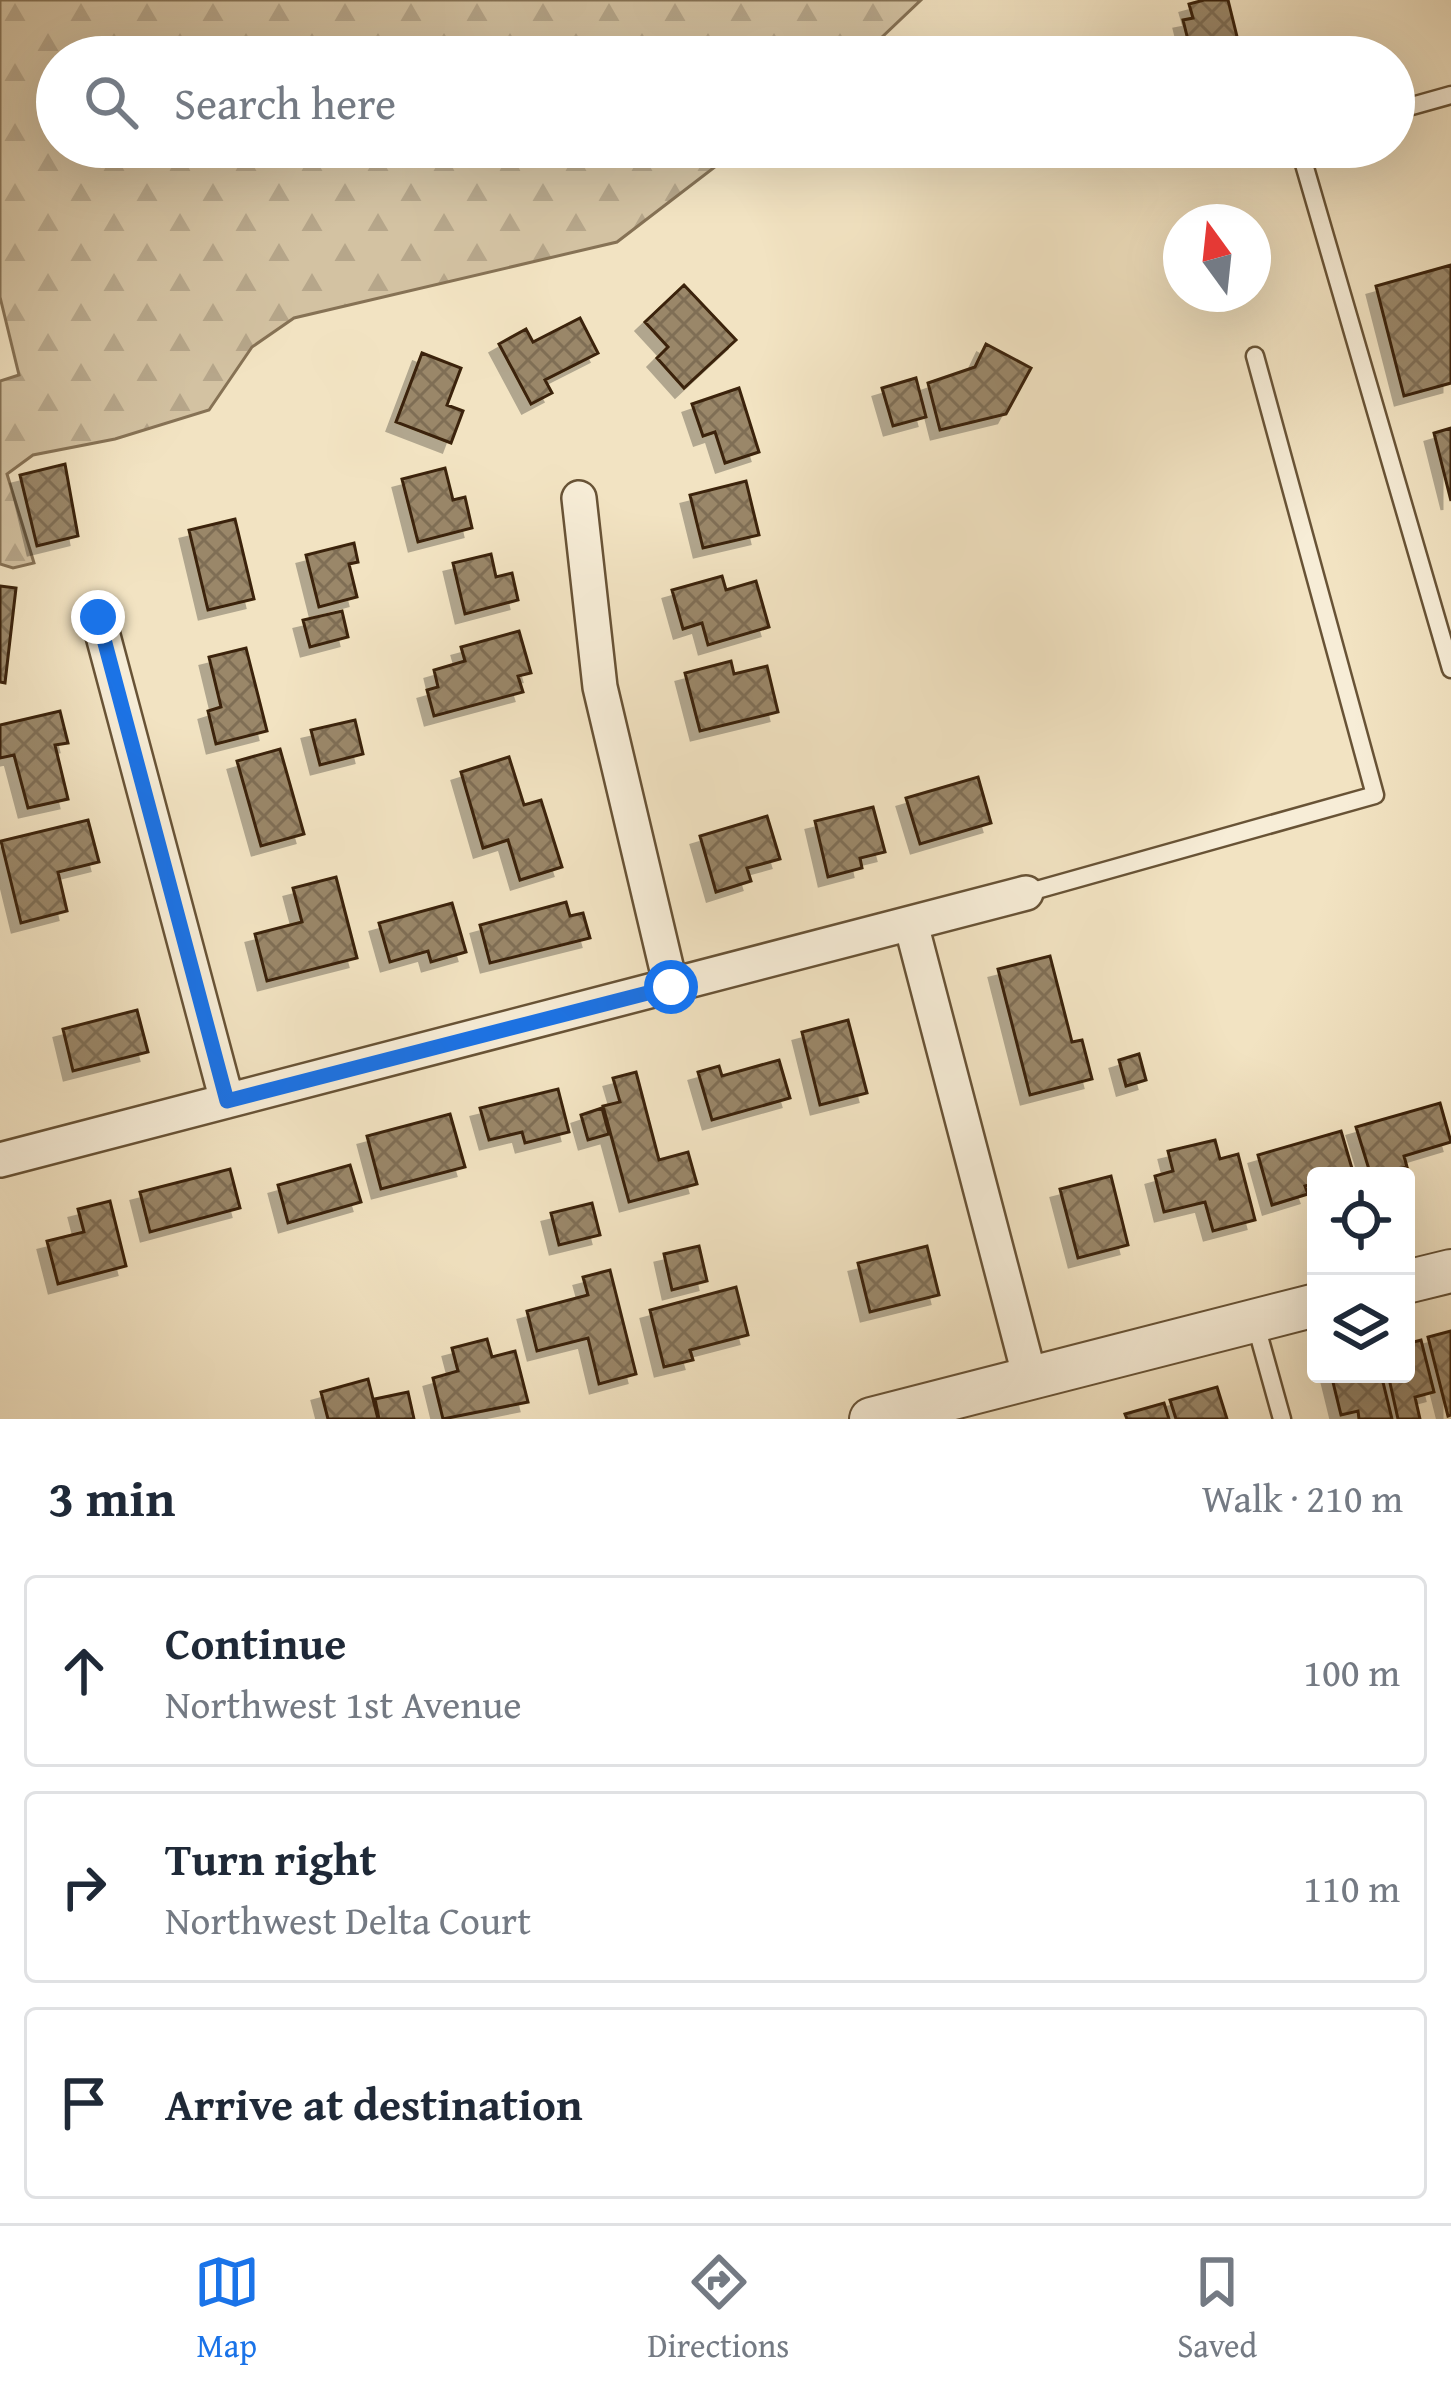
<!DOCTYPE html>
<meta charset="utf-8">
<style>
body{margin:0;font-family:"Gentium Book Plus",serif;background:#f6f6f7;color:#1f2937}
.controls{position:absolute;right:36px;bottom:36px;display:grid;overflow:hidden;border-radius:12px;box-shadow:0 12px 48px #0002}
.controls button{width:108px;height:108px;display:grid;place-items:center;padding:0;border:0;border-bottom:3px solid #e0e1e3;background:#fff;color:#1f2937;font:60px sans-serif}
.compass{position:absolute;left:1163px;top:204px;width:108px;height:108px;border-radius:50%;background:#fff;box-shadow:0 12px 48px #0002;rotate:345deg}
.stop{position:absolute;width:36px;height:36px;margin:-27px;border:9px solid #1a73e8;border-radius:50%;background:#fff}
.stop.end{background:#1a73e8;border-color:#fff;box-shadow:0 3px 12px #0008}
.list{margin:0;padding:0;list-style:none}
h2{display:flex;justify-content:space-between;align-items:center;height:156px;margin:0;padding:0 48px;font-size:51px}
h2 small{font-size:39px;font-weight:400;color:#747a83}
.list li{display:grid;grid-template-columns:78px 1fr auto;gap:36px;align-items:center;box-sizing:border-box;height:192px;margin:0 24px 24px;padding:0 24px;border:3px solid #e0e1e3;border-radius:12px}
.list b{display:block;font-size:45px;white-space:nowrap}
.list p{margin:0;font-size:39px;white-space:nowrap;color:#747a83}
.list em{font-size:39px;font-style:normal;color:#747a83}
.icon{flex:none;width:66px;height:66px;fill:none;stroke:currentColor;stroke-width:2;stroke-linecap:round;stroke-linejoin:round}
.map{position:relative;flex:none;width:1451px;height:1419px;overflow:hidden}
.search{position:absolute;background:#fff;box-shadow:0 12px 48px #0002;left:36px;right:36px;top:36px;height:132px;display:flex;align-items:center;gap:30px;box-sizing:border-box;padding:0 42px;border-radius:66px;color:#747a83;font-size:45px}
.sheet{height:804px;background:#fff}
nav{display:flex;justify-content:space-around;align-items:center;box-sizing:border-box;height:168px;border-top:3px solid #e0e1e3;background:#fff;font-size:33px;color:#747a83}
nav a{display:grid;justify-items:center;gap:6px}
nav .on{color:#1a73e8}
.map>svg:first-child{display:block}
.forest{fill:url(#forest-firs);stroke:#867255;stroke-width:3}
.building{fill:url(#building-cross-hatch);stroke:#3a2308;stroke-width:3;filter:url(#shadow)}
.lines{fill:none;stroke-linecap:round;stroke-linejoin:round}
.service-casing{stroke:#685336;stroke-width:21}
.minor-casing{stroke:#685336;stroke-width:38}
.tertiary-casing{stroke:#685336;stroke-width:46}
.service{stroke:#f7edd7;stroke-width:16}
.minor{stroke:#f7edd7;stroke-width:33}
.tertiary{stroke:#f7edd7;stroke-width:42}
.route{stroke:#1a73e8;stroke-width:15}
</style>
<div class="map">
<svg width="1451" height="1419" viewBox="0 0 1451 1419">
<defs>
<pattern id="forest-firs" width="22" height="20" patternUnits="userSpaceOnUse" patternTransform="scale(3)"><rect width="22" height="20" fill="#d3c2a2"/><path d="M5 1l3.5 6h-7zM16 11l3.5 6h-7z" fill="#b6a68a"/></pattern>
<pattern id="building-cross-hatch" width="8" height="8" patternUnits="userSpaceOnUse" patternTransform="scale(3)"><rect width="8" height="8" fill="#9a8769"/><path d="M0 0l8 8M0 8l8-8" fill="none" stroke="#7f6e54"/></pattern>
<filter id="shadow"><feDropShadow dx="-9" dy="9" stdDeviation="0" flood-color="#0004"/></filter>
</defs>
<rect width="100%" height="100%" fill="#f2e3c2"/>
<filter id="stains"><feTurbulence type="fractalNoise" baseFrequency=".00167" numOctaves="4"/><feColorMatrix values="0 0 0 0 .2 0 0 0 0 .09 0 0 0 0 .02 0 0 0 .5 -.17"/></filter>
<radialGradient id="worn" r=".72"><stop offset=".6" stop-color="#630" stop-opacity="0"/><stop offset="1" stop-color="#630" stop-opacity=".3"/></radialGradient>
<path class="forest" d="M0,0H921L861,57H57V147H758L716,166L617,242L294,318L252,347L209,410L115,439L33,455L7,474L34,563L13,568L0,564V381L19,375L0,297Z"/>
<path class="building" d="M1204,0H1228L1242,57H1202L1197,38L1188,40L1183,20L1193,18L1189,4Z
M1451,265V383L1404,396L1376,286Z
M684,285L736,340L684,388L657,358L668,347L645,322Z
M580,318L598,353L545,380L552,393L531,404L499,344L526,329L533,342Z
M986,344L1031,368L1006,414L940,430L928,383L975,367Z
M422,353L461,368L447,405L463,411L451,443L396,422Z
M916,378L926,417L893,426L882,388Z
M739,388L759,452L725,463L715,432L703,436L692,404Z
M1451,428V501L1434,433Z
M65,464L78,536L37,546L20,475Z
M445,468L453,500L465,497L472,528L418,542L402,479Z
M746,481L759,535L703,548L690,495Z
M235,519L254,599L208,610L189,530Z
M354,543L358,562L349,564L357,597L319,607L306,555Z
M491,554L496,577L512,573L518,600L465,614L453,563Z
M722,576L726,590L756,581L769,627L708,645L702,623L683,629L672,590Z
M0,586L16,588L5,683L0,682Z
M342,611L348,637L310,647L303,620Z
M519,631L531,673L518,676L523,692L434,716L427,690L438,687L434,670L465,661L461,647Z
M246,648L267,731L216,744L208,711L221,707L209,657Z
M731,661L734,674L767,666L778,712L700,731L685,673Z
M60,711L68,743L55,745L68,799L28,808L14,755L0,758V725Z
M355,720L363,754L320,765L311,730Z
M280,749L304,834L261,846L237,761Z
M509,757L524,805L541,800L562,867L520,880L508,840L483,848L461,772Z
M978,777L991,823L920,844L906,798Z
M873,807L885,852L860,858L862,868L828,877L815,821Z
M767,816L780,859L747,868L751,881L716,892L700,836Z
M88,820L99,862L58,872L67,911L21,923L1,841Z
M336,877L357,958L267,981L255,934L302,922L293,888Z
M566,902L570,916L583,913L590,938L490,963L480,925Z
M452,903L466,952L431,962L428,951L390,962L379,923Z
M1050,956L1072,1042L1082,1040L1092,1079L1030,1095L998,969Z
M137,1010L148,1052L73,1071L63,1029Z
M848,1020L867,1093L820,1105L802,1032Z
M1139,1054L1146,1080L1126,1086L1119,1060Z
M779,1060L790,1098L712,1120L698,1072L719,1066L722,1076Z
M636,1072L659,1160L688,1152L697,1184L629,1202L603,1106L620,1102L613,1078Z
M558,1089L569,1132L525,1143L522,1132L489,1140L480,1108Z
M1440,1103L1451,1142L1404,1156L1407,1167L1371,1176L1356,1127Z
M602,1108L609,1134L588,1140L581,1115Z
M450,1114L465,1167L381,1189L367,1136Z
M1341,1131L1353,1172L1316,1176V1183L1305,1186L1308,1194L1272,1205L1258,1155Z
M1215,1140L1220,1159L1238,1154L1255,1220L1213,1231L1205,1202L1164,1212L1155,1176L1173,1171L1168,1151Z
M350,1165L361,1202L288,1223L278,1185Z
M230,1169L240,1208L150,1232L140,1192Z
M1111,1176L1128,1245L1078,1258L1060,1189Z
M110,1201L126,1266L58,1284L47,1241L84,1232L78,1209Z
M592,1203L600,1235L559,1245L551,1213Z
M699,1246L707,1281L672,1290L664,1254Z
M927,1246L939,1295L870,1312L858,1263Z
M610,1270L636,1374L599,1384L588,1338L537,1351L527,1311L588,1295L583,1277Z
M736,1287L748,1335L690,1350L693,1360L664,1367L650,1310Z
M1451,1331V1415L1448,1416L1428,1337Z
M487,1339L492,1357L515,1351L528,1402L443,1419L433,1378L458,1371L452,1348Z
M1421,1340L1434,1392L1415,1397L1420,1419H1398L1388,1374H1406V1344Z
M1331,1374H1381L1392,1419H1359L1358,1411L1341,1415Z
M368,1379L378,1419H328L321,1392Z
M1217,1387L1227,1419H1176L1170,1400Z
M408,1392L414,1419H379L375,1399Z
M1164,1403L1169,1419H1127L1125,1414Z"/>
<g class="lines">
<defs>
<path id="service" d="M1394,111L1451,95
M1299,147L1451,669
M1026,893L1375,795L1255,356
M1255,1322L1282,1419"/>
<path id="minor" d="M579,498L600,687L671,987
M98,617L227,1101
M911,924L1030,1378
M0,1160L1026,893"/>
<path id="tertiary" d="M1406,1282L1451,1271
M871,1419L1316,1305"/>
</defs>
<use href="#service" class="service-casing"/>
<use href="#minor" class="minor-casing"/>
<use href="#tertiary" class="tertiary-casing"/>
<use href="#service" class="service"/>
<use href="#minor" class="minor"/>
<use href="#tertiary" class="tertiary"/>
</g>
<g class="lines">
<path class="route" d="M98,617L227,1101L671,987"/>
</g>
<rect width="100%" height="100%" filter="url(#stains)"/>
<rect width="100%" height="100%" fill="url(#worn)"/>
</svg>
<div class="controls">
<button><svg class="icon" aria-label="locate" viewBox="0 0 24 24"><circle cx="12" cy="12" r="6"/><path d="M12 2v4M12 18v4M2 12h4M18 12h4"/></svg></button>
<button><svg class="icon" aria-label="layers" viewBox="0 0 24 24"><path d="M12 4l9 5-9 5-9-5zM3 14l9 5 9-5"/></svg></button>
</div>
<svg class="compass" viewBox="-18 -18 36 36"><path d="M0-13l5 13h-10z" fill="#e53935"/><path d="M0 13l5-13h-10z" fill="#747a83"/></svg>
<div class="stop" style="left:671px;top:987px"></div>
<div class="stop end" style="left:98px;top:617px"></div>
<div class="search"><svg class="icon" aria-label="search" viewBox="0 0 24 24"><circle cx="10" cy="10" r="6"/><path d="M15 15l6 6"/></svg>Search here</div>
</div>
<section class="sheet">
<h2>3 min<small>Walk · 210 m</small></h2>
<ul class="list">
<li><svg class="icon" aria-label="ahead" viewBox="0 0 24 24"><path d="M12 20V5M6 11l6-6 6 6"/></svg><div><b>Continue</b><p>Northwest 1st Avenue</p></div><em>100 m</em></li>
<li><svg class="icon" aria-label="right" viewBox="0 0 24 24"><path d="M7 20v-9h11M14 6l5 5-5 5"/></svg><div><b>Turn right</b><p>Northwest Delta Court</p></div><em>110 m</em></li>
<li><svg class="icon" aria-label="arrive" viewBox="0 0 24 24"><path d="M6 21V4h12l-3 4 3 4H6"/></svg><div><b>Arrive at destination</b></div></li>
</ul>
</section>
<nav>
<a class="on"><svg class="icon" aria-label="map" viewBox="0 0 24 24"><path d="M3 6l6-2 6 2 6-2v14l-6 2-6-2-6 2zM9 4v14M15 6v14"/></svg>Map</a>
<a><svg class="icon" aria-label="directions" viewBox="0 0 24 24"><path d="M12 3l9 9-9 9-9-9zM9 14v-3h6M13 9l2 2-2 2"/></svg>Directions</a>
<a><svg class="icon" aria-label="saved" viewBox="0 0 24 24"><path d="M7 4h10v16l-5-4-5 4z"/></svg>Saved</a>
</nav>
